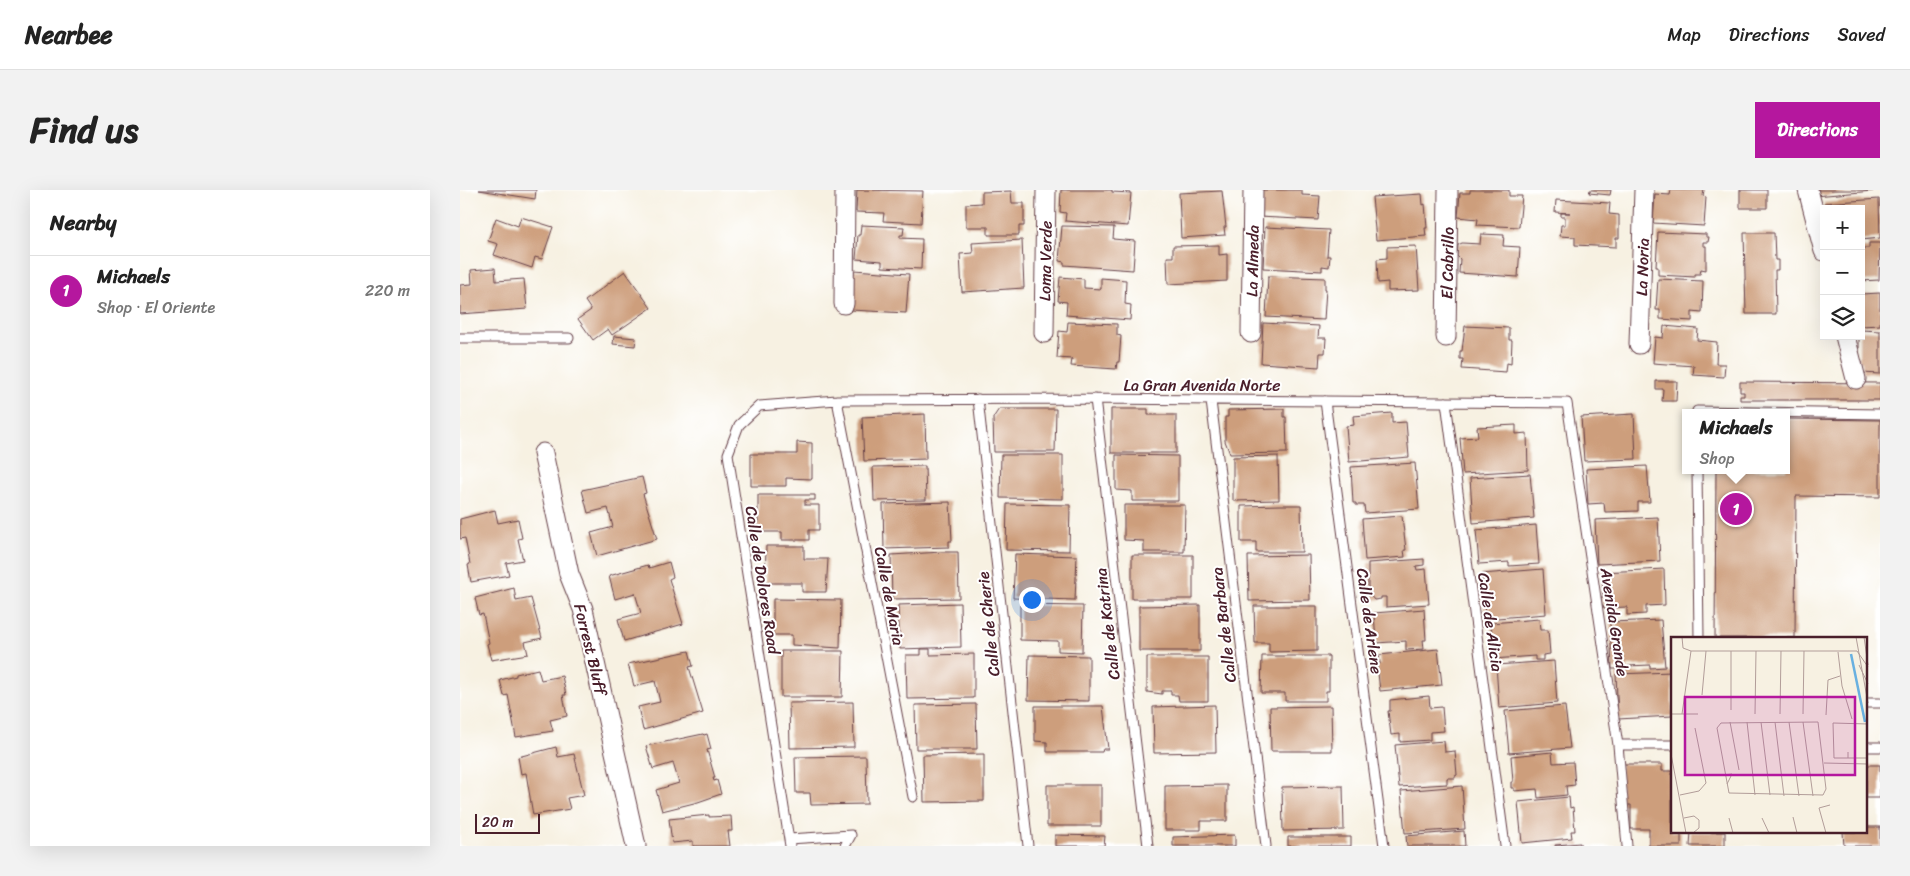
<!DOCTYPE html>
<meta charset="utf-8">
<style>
body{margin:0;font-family:Sriracha,sans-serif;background:#f2f2f2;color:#222}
.controls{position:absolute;right:15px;top:15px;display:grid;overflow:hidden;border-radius:0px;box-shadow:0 5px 20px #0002}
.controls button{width:45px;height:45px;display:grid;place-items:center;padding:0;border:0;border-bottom:1px solid #e0e0e0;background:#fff;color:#222;font:25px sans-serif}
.scale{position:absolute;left:15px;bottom:12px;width:65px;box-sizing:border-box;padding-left:5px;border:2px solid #4a1f2b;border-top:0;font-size:14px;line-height:18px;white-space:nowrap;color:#4a1f2b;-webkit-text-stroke:4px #fff;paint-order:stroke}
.you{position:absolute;left:571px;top:409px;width:18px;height:18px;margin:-12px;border:4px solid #fff;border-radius:50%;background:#1a73e8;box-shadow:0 0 0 8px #1a73e833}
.badge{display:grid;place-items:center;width:32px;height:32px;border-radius:50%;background:#b5179e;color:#fff;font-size:16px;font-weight:700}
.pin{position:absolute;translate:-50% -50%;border:2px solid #fff;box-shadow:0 1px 5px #0006}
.popup{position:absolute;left:1222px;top:219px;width:108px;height:65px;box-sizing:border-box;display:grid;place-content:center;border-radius:0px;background:#fff;filter:drop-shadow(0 1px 4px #0005);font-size:16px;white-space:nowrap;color:#767676}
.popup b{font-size:19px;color:#222}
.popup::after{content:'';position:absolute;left:50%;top:100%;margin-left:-10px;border:10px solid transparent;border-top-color:#fff}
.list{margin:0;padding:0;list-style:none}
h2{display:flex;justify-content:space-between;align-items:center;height:65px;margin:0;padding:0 20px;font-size:21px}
h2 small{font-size:16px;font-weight:400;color:#767676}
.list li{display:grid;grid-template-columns:32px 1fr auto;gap:15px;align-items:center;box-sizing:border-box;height:70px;padding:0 20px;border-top:1px solid #e0e0e0}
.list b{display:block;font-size:19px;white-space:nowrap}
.list p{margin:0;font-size:16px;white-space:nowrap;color:#767676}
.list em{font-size:16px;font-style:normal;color:#767676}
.icon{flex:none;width:28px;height:28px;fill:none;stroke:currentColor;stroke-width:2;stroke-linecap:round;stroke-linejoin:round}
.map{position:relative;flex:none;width:1420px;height:656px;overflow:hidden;border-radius:0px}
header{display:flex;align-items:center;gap:30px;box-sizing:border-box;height:70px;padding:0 25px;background:#fff;border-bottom:1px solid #e0e0e0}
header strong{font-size:24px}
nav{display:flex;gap:28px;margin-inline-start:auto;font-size:18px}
.intro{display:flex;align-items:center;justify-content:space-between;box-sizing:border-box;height:120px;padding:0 30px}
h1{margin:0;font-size:35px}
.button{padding:12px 22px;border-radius:0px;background:#b5179e;color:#fff;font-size:18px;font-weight:700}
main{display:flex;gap:30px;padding:0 30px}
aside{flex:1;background:#fff;border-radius:0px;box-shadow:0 5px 20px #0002}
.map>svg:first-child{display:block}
.building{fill:#cd9e7b}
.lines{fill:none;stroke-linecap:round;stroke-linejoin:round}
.service-casing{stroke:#643e46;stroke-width:11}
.minor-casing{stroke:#643e46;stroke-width:21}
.service{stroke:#fff;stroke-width:9}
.minor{stroke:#fff;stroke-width:19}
.labels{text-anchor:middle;stroke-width:4;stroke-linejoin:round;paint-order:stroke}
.street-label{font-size:16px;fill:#4a1f2b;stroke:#fff}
.inset-river{fill:none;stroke:#69b0e0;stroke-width:2.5}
.inset-road{fill:none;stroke:#b29d99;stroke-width:1}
.view{fill:#b5179e;fill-opacity:0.15;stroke:#b5179e;stroke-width:2.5}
.inset-edge{fill:none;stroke:#4a1f2b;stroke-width:2.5}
</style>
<header>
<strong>Nearbee</strong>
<nav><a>Map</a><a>Directions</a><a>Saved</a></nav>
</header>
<div class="intro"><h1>Find us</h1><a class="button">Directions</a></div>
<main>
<aside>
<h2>Nearby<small></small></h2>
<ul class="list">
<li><span class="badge">1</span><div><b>Michaels</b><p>Shop · El Oriente</p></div><em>220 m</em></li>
</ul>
</aside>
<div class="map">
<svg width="1420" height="656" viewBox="0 0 1420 656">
<rect width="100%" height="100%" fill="#fff"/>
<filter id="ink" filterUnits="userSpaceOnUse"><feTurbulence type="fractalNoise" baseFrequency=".02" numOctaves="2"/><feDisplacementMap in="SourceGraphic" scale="10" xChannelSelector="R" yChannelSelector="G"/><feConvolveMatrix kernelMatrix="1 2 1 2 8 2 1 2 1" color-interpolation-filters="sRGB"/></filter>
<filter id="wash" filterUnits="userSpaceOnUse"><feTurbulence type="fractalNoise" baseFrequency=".0096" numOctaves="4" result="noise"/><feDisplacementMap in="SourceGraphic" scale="20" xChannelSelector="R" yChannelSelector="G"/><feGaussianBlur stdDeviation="1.12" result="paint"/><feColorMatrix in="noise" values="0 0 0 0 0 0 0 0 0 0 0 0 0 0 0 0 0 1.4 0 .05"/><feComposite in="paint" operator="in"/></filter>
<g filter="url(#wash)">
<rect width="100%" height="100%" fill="#f7f1e2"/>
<g id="blocks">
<path class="building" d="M19,0H76L75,9Z
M397,0L463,1L461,33L423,31L424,23L396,22Z
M601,0H652V2L671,3L668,36L605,31L606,23L600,22Z
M802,0H842V5L860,6L858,30L799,27Z
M1010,0H1049V6H1062L1059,37L1017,35L1018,29L998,27L1000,3H1010Z
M1130,0H1151L1150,5L1129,3Z
M1211,0H1244L1243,6L1246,7L1244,36L1193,33L1195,4L1210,5Z
M1280,0H1307V18H1280Z
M1355,0H1413V1L1355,6Z
M551,1L552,13H564V36H559V45H528V37H506V14L522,13V2Z
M762,1L766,37H764L765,45L721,48L719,3Z
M962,4L963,15L965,14L967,38H965L966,46L916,50L912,7Z
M1419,9L1420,48L1401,50V19H1364V13Z
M1096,10L1150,13L1149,24L1159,25V48H1156V57L1115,55V47L1100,46L1101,35H1105V27H1101V23H1110L1095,22Z
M61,27L93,37L82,69L75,67L72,78L34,65L38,54L28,51L36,28L58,36Z
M401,35L444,37L443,45H440V48L462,49L461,79L422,77V71L396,69L398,45H400Z
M602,36L654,37L653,49L675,51L673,80L604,75V72L599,71Z
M805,37L869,40L867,66H870L869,77L862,76V81L803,78Z
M1198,42L1246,44V47H1249L1248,52H1243V56H1246V80L1241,79L1240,84H1235V87L1198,85V77H1196Z
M1284,43H1314L1315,70H1318V80H1315L1316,124H1286Z
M1021,44L1044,45L1043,56L1060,57L1058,87L999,83L1000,69L997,66L998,55L1002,53L1020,54Z
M562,50L564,98L502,102L500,64L513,63L512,53Z
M1409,53H1420L1419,90L1401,91V58H1409Z
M759,55V65L767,64V91L708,94L707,67H713V56Z
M956,56L959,100L928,101V92L918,93L917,69L927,68V57Z
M35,78L36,91L64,89L67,119L0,124V95L12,94L11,80Z
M394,80L449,84L446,123L391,120Z
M165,81L191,118L152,145L148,139L133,150L118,129L131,120L125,111Z
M808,86L865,88V99H866L864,130L806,127Z
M600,87L624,89V98L641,99V88L666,90L665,114L671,115L670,130L606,125L607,112L598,111Z
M1198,89L1243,91L1242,123L1232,122V131L1200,129V120H1196Z
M1420,103V135L1401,136V104Z
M608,132L657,134V145L661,146L659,172H657L656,179L611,176L612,169L597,168L599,141L607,142Z
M803,133L859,136L858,148H866L865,163H860L859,177L801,173Z
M1005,136L1049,138V150H1052L1051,174L1047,173L1046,182L1002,179L1003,169H1000V161H1002Z
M1204,136L1238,139L1237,150L1257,152L1256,174H1265L1264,187L1233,185L1234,176L1193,173L1195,147L1203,148Z
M1401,140L1420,141V184L1402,183V172L1399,170V146H1401Z
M154,146L176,148L175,156L153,154Z
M1196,191H1217L1216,211H1202L1203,199H1196Z
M1280,192L1420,193V210H1280V206H1284V202H1280Z
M539,219H596L595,262H534L533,228Z
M651,219H688V225H716V263H651Z
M824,219V227H826L827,263L770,264L765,251V227H768V220Z
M932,223V233L946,232L949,267L889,272L886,236L894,235L893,226Z
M465,224L466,269L404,271L402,227Z
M1174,224L1176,269L1124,271L1121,227Z
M1326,229L1420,230V307L1336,306L1335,448H1255L1256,280H1326Z
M1056,235V244L1067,243L1068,280L1003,284L1000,248L1018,247L1017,237Z
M337,252L352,253V289L326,288V296H291V264H337Z
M541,265H603V309L540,308Z
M656,265L718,266V311H672V301L656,300Z
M818,266L819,310L773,311V267Z
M955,273L959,319L905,323L904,315H896V313H893L891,277Z
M465,276L466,310L414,311L413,277Z
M1187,276L1190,312H1178V321L1145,322L1144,313L1128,314L1126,279Z
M1070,284L1074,328L1013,333L1010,288Z
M182,287L186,303L183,304L197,349L137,366L131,343L153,337L148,318L128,323L122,300Z
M298,305H355V310H345V315H359V340H349V350H322V342H298Z
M490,312L492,351H489V357L424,359L423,314Z
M547,314L610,315L609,361L546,360Z
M664,315H725L724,362H684V351L664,350Z
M821,315H841L842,362H796V352H781V316Z
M35,320L38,333L58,329L62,348L58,349L63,370L46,373L49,385L11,392L8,375L10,374L5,348L0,349V329Z
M942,326L946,360H944L945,367L905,370L902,329Z
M1198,327L1200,371L1137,374L1135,330Z
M1076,335L1079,374L1049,376V372L1019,374L1016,340Z
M306,356H344V369H368L366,402H342V393H305Z
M482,362H498L499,408L432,409L431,365Z
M555,364L617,366L615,410L553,408Z
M672,365H733V409H672Z
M849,365L850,410L789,411L788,366Z
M964,369V375L956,376L957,380L966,379L969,414L926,417V407H921V409L914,410L910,405L908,406L907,400L910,399L908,397V373Z
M209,372L213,387L209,389L223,434L164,451L158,429L181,423L175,403L155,409L149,386L188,375L189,378Z
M1083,379L1086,424L1025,429L1022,384Z
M1204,379L1205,415L1186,416V424L1167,425V417L1144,418L1143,415H1142L1141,407H1143L1142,382Z
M54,398L56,411L71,408L82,448L65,452L68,464L31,470L27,454L29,453L23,424L19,425L15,408Z
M313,409L381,410L380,458L332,455V445H313Z
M500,413L501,457L440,459L438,415Z
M560,415L623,416L622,462L598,461V451L560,450Z
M740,415V461H679V416Z
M794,416H857V461L809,462V453H795Z
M964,419L966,450H963L964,459L946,460V451L916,453L914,423Z
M1079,429L1080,440H1088L1090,464L1083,465V470H1075V466L1033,469L1031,433Z
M1201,430L1205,477L1190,478V475L1168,476V479H1152L1150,432Z
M461,459H470V465L514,464V508L447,509L446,465H461Z
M978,459L982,495L920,501L917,474H920L919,465Z
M229,461L233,476L229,477L243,523L183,540L178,517L200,512L195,491L174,496L168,474Z
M321,461H383L382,507H321Z
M569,465L629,466V511L568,510Z
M802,466H869V501H866V511H825V503H801Z
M687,467H748V511H719L718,505H711V501H702V504L687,502Z
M1094,471L1097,513L1039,518L1036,475Z
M78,479L81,490L102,486L106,505H103L107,526L90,530L93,541L56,547L48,505L44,506L40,490L56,486V484Z
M1212,482V526L1158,529L1156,484Z
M969,506L970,518L982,517L984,541L970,542V550L940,552V544L931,545L928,521H930V510Z
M393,512L394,557L330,558L329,513Z
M516,514L517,559H456L455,515Z
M755,515L756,562L694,563L693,517Z
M575,516H643L648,559H643L642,562H587V552L575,551Z
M871,516L872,561H811L810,517Z
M1105,516L1110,558L1049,563L1045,521Z
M243,544L244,545L247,544L251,559L247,560L255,588H253L254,591L257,590L261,604L238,612L202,621L196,600L219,593L213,573L193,579L186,556Z
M984,551L985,562L995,561L997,585L995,586V588H987V594L939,597L935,555Z
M96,557L98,567L114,564L124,605L107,608L110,619L73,625L66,583L61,584L58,567Z
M1092,562L1093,573L1113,572L1115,595L1106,596L1107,605L1078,608L1077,599L1054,601V598H1051V592H1053L1051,566Z
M524,564V611L464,612L463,565Z
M406,566L407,614L351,615L350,603H336L335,567Z
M1161,574H1202V581H1212V642H1221V656H1189V639H1171V615H1161Z
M1406,575H1420V608H1406Z
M587,595H641V636H587Z
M767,595V631H741V640H705V596Z
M883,596L884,640L823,641L822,597Z
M1002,596L1005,639L945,643L941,601Z
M1109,607L1110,618L1113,617L1115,641H1111L1112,648L1062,653L1058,612Z
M249,625V627L271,626L272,641H268L270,656H233V651L212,653L209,629Z
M1406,637H1420V656H1384L1383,642H1406Z
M1004,641L1005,656H947L946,646Z
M1231,642H1265V656H1230Z
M595,645L645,646L644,656H595Z
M775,645V656H713V647Z
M828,647H891V656H828Z
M1120,653V656H1095V655Z"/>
</g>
</g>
<g filter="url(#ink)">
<use href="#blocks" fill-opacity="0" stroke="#643e46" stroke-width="1"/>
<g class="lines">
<defs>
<path id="service" d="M0,148H109
M518,209L568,656
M635,209L688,656
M377,210L453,607
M751,211L806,656
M865,211L924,656
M986,212L1045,656
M1237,223V221L1420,224
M1237,280L1239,448
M1406,513H1420
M1158,555H1212
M1406,557H1420
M329,649L391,645L385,656
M330,656L268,264L279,235L299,216L377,210L635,209L1107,213L1158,555L1167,656"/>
<path id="minor" d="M1348,0L1364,61
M384,114L385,0
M584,143L586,0
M791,143L793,0
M1385,146L1396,189
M986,147L988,0
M1179,154L1184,0
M83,263L109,384L123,419L176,656"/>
</defs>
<use href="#service" class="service-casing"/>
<use href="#minor" class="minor-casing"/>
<use href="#service" class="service"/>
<use href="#minor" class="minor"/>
</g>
</g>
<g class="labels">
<g class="street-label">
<text transform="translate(585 71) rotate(-89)" y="6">Loma Verde</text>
<text transform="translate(792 71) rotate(-89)" y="6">La Almeda</text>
<text transform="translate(987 73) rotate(-89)" y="6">El Cabrillo</text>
<text transform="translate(1182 77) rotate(-88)" y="6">La Noria</text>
<text x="742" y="201">La Gran Avenida Norte</text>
<text transform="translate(303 390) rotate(81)" y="6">Calle de Dolores Road</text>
<text transform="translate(430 406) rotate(79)" y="6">Calle de Maria</text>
<text transform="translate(910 431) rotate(82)" y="6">Calle de Arlene</text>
<text transform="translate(1031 432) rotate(82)" y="6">Calle de Alicia</text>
<text transform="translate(1155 432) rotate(81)" y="6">Avenida Grande</text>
<text transform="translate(528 434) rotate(-96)" y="6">Calle de Cherie</text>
<text transform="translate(647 434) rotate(-97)" y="6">Calle de Katrina</text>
<text transform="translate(763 435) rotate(-97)" y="6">Calle de Barbara</text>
<text transform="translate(131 459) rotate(76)" y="6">Forrest Bluff</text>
</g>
</g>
<g transform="translate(1211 447)">
<rect width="196" height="196" fill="#f7f1e2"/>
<path class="inset-river" d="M180,17L194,85"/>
<path class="inset-road" d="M11,0L12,11L20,14H186M185,0L197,66M193,0L197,28M186,14L197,30M167,15L171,49L181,82M188,28L197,47M31,58L35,14M60,73V14M0,77H27M11,77L20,14M84,77L85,14M109,77L110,14M132,77L133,14M155,78L157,43L169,39M59,85L68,133M76,85L84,158M90,85L99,158M104,85L113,159M118,85L128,159M132,85L142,159M147,85L155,152L152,158L58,156L46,91L50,86ZM177,115V121H163L162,86L197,87M0,117L15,196M177,121H197M153,126L197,127M53,138L61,137L56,147M9,158L28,154L35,146L24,91M122,180L126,196M13,181L23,179L28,183V191L22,196M58,181L62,196M91,181L98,196M155,196L148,171L159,168"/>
<path class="view" d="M14,60H184V138H14Z"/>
<rect width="196" height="196" class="inset-edge"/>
</g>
</svg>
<div class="controls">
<button>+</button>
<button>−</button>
<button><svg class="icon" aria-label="layers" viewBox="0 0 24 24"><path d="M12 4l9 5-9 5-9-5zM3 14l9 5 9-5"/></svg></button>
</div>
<div class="scale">20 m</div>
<div class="you"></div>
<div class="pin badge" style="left:1276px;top:319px">1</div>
<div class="popup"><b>Michaels</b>Shop</div>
</div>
</main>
